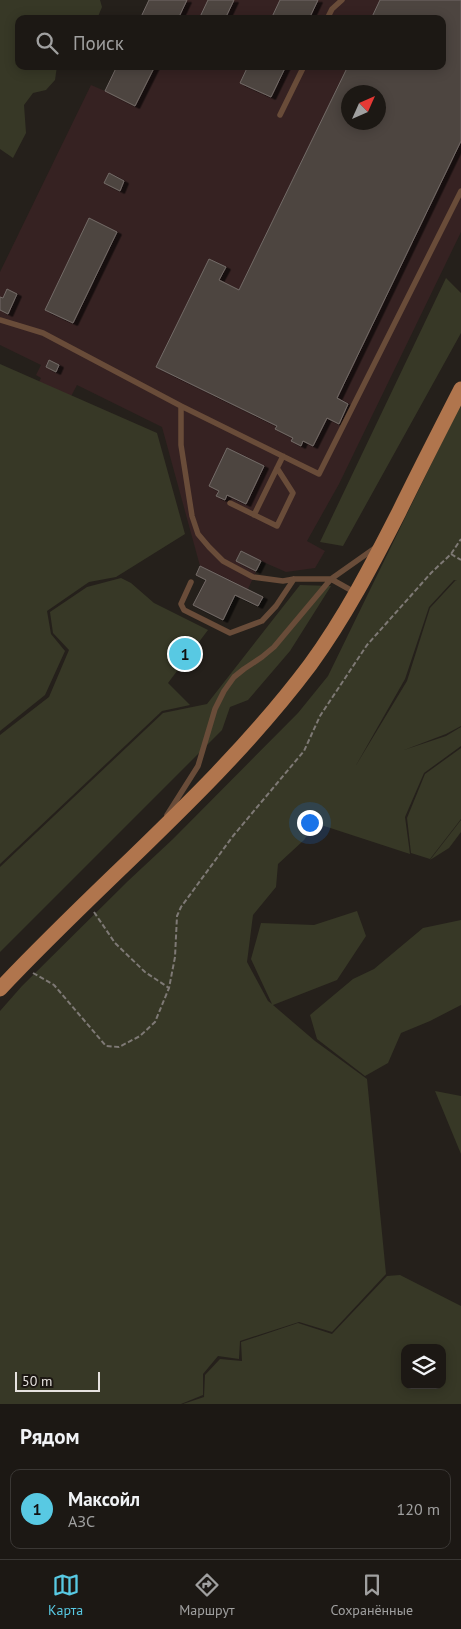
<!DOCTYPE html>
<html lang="ru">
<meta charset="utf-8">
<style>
body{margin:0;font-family:"PT Sans",sans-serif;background:#292522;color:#f1f3f6}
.controls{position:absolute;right:15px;bottom:15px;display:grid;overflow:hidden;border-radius:10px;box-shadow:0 2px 12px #0003}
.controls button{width:45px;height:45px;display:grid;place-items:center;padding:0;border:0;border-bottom:1px solid #3a3734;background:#1c1814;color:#f1f3f6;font:25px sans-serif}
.compass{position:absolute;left:341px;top:85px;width:45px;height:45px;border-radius:50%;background:#1c1814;box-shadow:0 2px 12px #0003;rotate:45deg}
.scale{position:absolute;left:15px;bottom:12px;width:85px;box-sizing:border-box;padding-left:5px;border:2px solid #e6e2df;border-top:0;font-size:14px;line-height:18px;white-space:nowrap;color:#e6e2df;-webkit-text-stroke:4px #1c1712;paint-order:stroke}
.you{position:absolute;left:309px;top:822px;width:18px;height:18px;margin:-12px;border:4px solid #fff;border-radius:50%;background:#1a73e8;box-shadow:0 0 0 8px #1a73e833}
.badge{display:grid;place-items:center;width:32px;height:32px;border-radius:50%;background:#58c9e3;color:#111;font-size:16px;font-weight:700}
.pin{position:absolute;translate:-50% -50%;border:2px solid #fff;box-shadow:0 1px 5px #0006}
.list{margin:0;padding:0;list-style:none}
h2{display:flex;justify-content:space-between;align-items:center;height:65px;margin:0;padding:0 20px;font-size:21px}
h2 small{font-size:16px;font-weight:400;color:#a0a0a0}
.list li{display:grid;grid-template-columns:32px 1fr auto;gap:15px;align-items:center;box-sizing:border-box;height:80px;margin:0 10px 10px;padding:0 10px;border:1px solid #3a3734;border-radius:10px}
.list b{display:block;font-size:19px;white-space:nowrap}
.list p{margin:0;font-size:16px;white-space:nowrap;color:#a0a0a0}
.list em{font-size:16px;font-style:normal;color:#a0a0a0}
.icon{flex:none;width:28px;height:28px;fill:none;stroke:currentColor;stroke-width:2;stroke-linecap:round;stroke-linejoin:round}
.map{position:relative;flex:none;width:461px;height:1404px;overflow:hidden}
.search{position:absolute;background:#1c1814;box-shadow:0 2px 12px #0003;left:15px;right:15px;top:15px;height:55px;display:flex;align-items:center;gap:12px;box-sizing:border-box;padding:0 18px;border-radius:10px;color:#a0a0a0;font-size:19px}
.sheet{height:155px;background:#1c1814}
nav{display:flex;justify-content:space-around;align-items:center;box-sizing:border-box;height:70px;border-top:1px solid #3a3734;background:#1c1814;font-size:14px;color:#a0a0a0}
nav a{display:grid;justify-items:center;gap:2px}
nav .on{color:#58c9e3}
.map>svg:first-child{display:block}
.industrial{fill:#362222;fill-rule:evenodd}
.green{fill:#373826;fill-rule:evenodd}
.building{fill:#4d4541;stroke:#736b67;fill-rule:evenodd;filter:url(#shadow)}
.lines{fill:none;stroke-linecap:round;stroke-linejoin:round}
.path{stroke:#7e7975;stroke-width:2;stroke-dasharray:5 2.5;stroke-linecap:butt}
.service{stroke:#694c39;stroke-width:5.5}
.primary{stroke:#b0754d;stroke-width:15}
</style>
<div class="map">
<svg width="461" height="1404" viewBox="0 0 461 1404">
<defs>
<filter id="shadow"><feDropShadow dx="4.5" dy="2.5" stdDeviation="0" flood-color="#0009"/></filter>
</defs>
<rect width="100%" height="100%" fill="#25201b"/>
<path class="industrial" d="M149,0H461V232L339,484L307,541L325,551L315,568L286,572L261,561L248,589L263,597L258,606L235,595L223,620L193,605L206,580L196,575L200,566L162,427L77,385L67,404L36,388L41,378L36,375L41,365L0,345V272L91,85L105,91L117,66H442V19H140ZM348,92H378V122H348Z"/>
<path class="green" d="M0,0H100L102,7L97,19H19V66H57L55,80L46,90L33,93L24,105L26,133L13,158L0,149Z
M446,278L461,293V333L343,546L320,542Z
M0,364L157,433L185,534L116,577L89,582L47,611L51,634L65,651L45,695L0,731Z
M461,403V726L446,734L404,750L446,736L461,727V746L424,773L405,817L410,854L315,823L304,840L278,864L276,887L253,915L247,962L268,1001L272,1004L251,959L261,923L314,925L357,911L366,936L337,980L273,1005L315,1041L367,1079L386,1274L332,1332L299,1322L240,1341L239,1359L218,1356L203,1374V1395L181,1404H0V1011L22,986L128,881L173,839L298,713L328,676ZM454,580L457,581H455L430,608L407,681L355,767L405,679L429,607Z
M121,578L131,583L154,603L208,630L168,683L190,705L162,711L0,864V735L49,697L69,650L53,633L50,612L87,587Z
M300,585L331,586L290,651L248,700L230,707L222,730L0,952V867L163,713L207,704Z
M461,748V819L430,859L411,853L407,818L425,774Z
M461,820V832L449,848L430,860Z
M461,920V1005L430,1021L401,1033L388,1063L365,1076L317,1039L310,1015L353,979L374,969L423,928Z
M435,1091L461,1096V1154Z
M400,1275L461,1306V1404H183L204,1397L205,1375L220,1359L242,1361L241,1342L298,1323L332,1334L387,1276ZM405,1348H442V1385H405Z"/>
<path class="building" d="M149,0H187L178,19H140Z
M208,0H234L225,19H199Z
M280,0H318L309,19H271Z
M380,0H461V141L337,398L348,404L339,424L327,418L313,446L303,441L301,446L291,441L293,438L275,429L277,426L156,367L209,259L226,267L219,280L239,290L348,66H442V19H371ZM348,92H378V122H348Z
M117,66H155L135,106L105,91Z
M248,66H286L271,97L240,83Z
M109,173L124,181L120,191L104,183Z
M89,218L117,232L73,323L45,310Z
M7,289L17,294L8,314L0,310V297L3,298Z
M49,360L59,365L56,372L46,367Z
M227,448L264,466L246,504L227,495L225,500L216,496L219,491L209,486Z
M241,551L261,561L256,571L236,561Z
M200,566L263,597L258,606L235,595L223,620L193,605L206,580L196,575Z"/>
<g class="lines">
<path class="path" d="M451,554L461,560
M94,912L115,943L145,972L169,988
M33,973L54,985L106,1046L119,1047L140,1036L155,1022L169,988L175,957L177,916L181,907L233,836L304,751L320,716L367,645L431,573L451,554L461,539"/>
<path class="service" d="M327,19L332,9L342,0
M280,115L304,66
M0,320L43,333L181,406L319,474L461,191
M181,406V445L192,516L198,534L209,547L223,561L253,577L283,581L294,579H331L356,593
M230,503L277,526L293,493L277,468
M254,515L283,456
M191,582L181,604L184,610L230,633L262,621L276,606L294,579
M167,815L198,766L215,709L224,691L234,677L244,669L262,657L274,647L331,579L375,548"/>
<path class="primary" d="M0,989C102,880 220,785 310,665C345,617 372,565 399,512C419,471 440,430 461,389"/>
</g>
</svg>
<div class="controls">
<button><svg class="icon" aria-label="layers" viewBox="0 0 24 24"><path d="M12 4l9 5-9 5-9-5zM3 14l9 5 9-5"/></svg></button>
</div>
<svg class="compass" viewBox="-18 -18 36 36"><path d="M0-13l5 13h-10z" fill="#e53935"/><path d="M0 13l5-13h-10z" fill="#a0a0a0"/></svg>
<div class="scale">50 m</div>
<div class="you"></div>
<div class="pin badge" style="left:185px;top:654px">1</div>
<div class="search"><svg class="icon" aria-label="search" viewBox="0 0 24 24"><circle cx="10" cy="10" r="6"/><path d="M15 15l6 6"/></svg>Поиск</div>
</div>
<section class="sheet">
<h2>Рядом<small></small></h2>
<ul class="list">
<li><span class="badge">1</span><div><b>Максойл</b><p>АЗС</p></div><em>120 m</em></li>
</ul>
</section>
<nav>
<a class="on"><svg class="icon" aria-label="map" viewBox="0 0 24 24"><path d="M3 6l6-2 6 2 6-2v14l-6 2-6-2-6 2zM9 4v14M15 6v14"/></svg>Карта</a>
<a><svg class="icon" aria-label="directions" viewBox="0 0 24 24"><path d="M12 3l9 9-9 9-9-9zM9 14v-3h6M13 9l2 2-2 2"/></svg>Маршрут</a>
<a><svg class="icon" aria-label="saved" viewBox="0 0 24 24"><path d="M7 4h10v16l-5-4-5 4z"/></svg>Сохранённые</a>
</nav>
